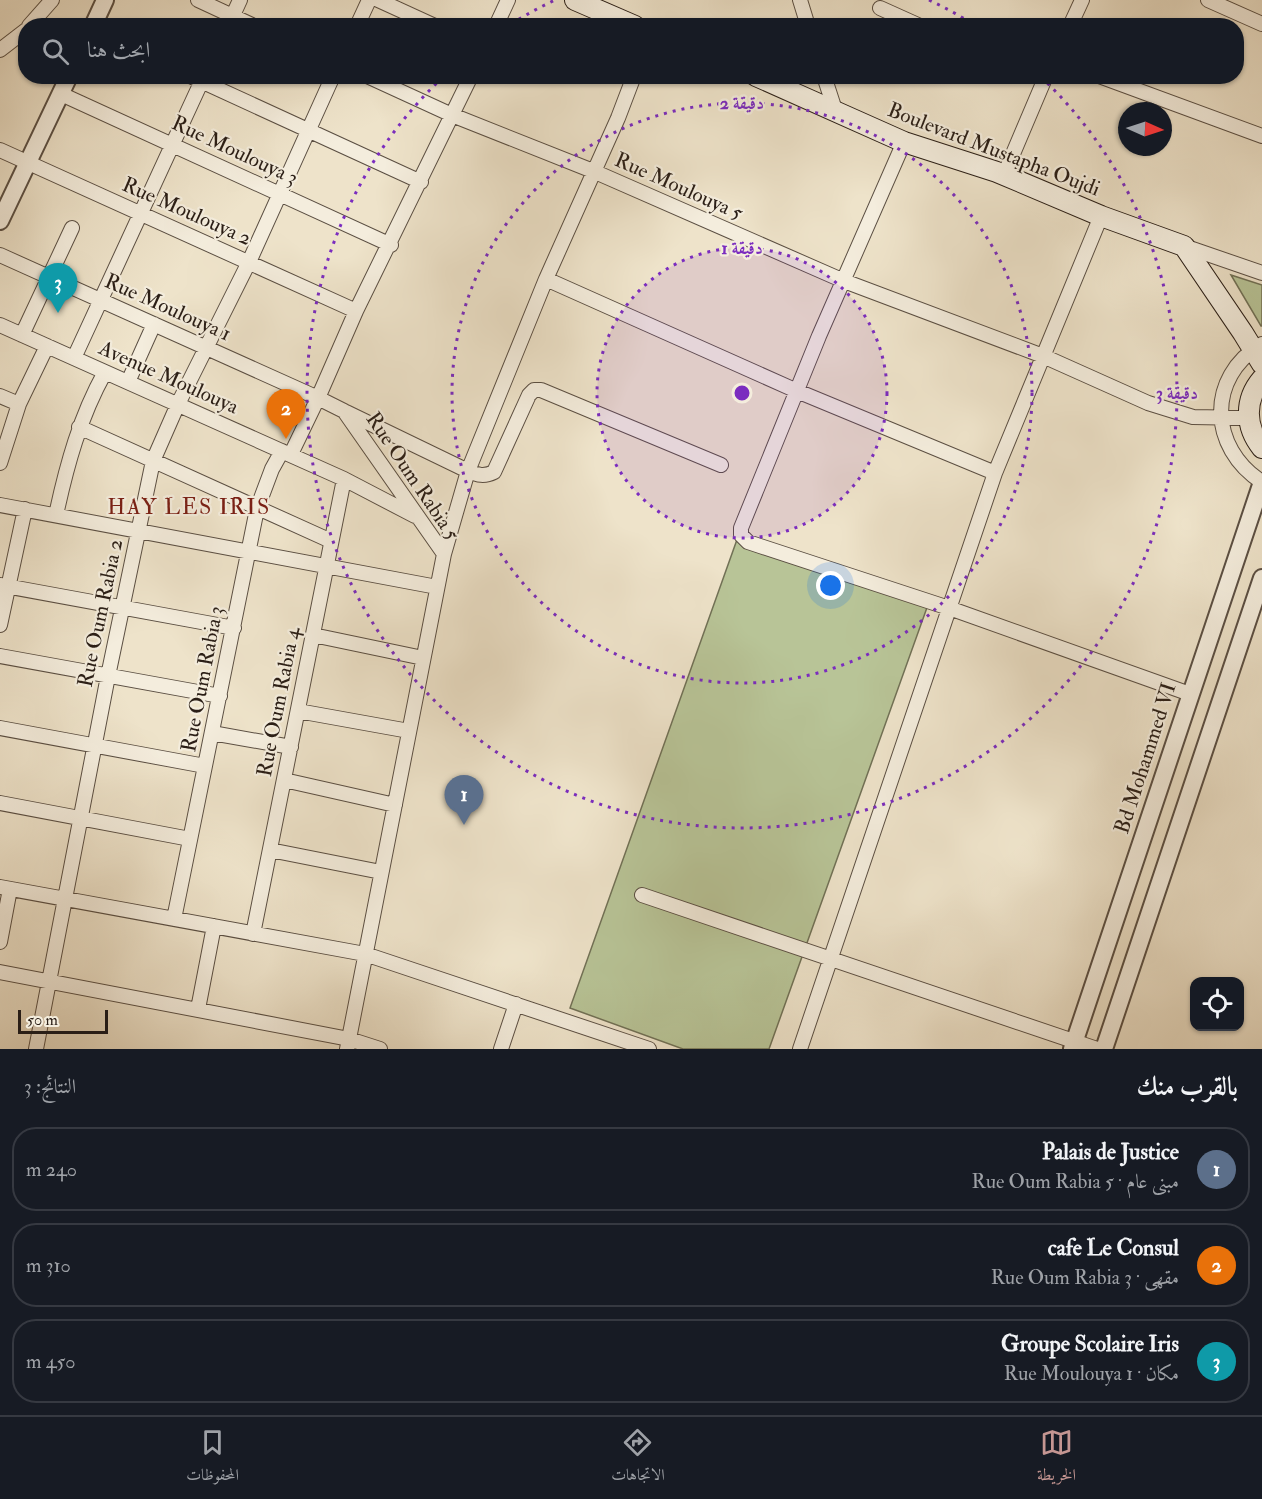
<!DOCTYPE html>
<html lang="ar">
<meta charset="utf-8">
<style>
body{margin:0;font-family:"IM FELL Double Pica",Amiri,serif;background:#242831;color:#f1f3f6;direction:rtl}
.controls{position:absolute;right:18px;bottom:18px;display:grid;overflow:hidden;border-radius:12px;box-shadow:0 2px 4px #0004}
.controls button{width:54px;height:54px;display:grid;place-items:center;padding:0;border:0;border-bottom:2px solid #363941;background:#171b24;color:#f1f3f6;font:30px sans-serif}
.compass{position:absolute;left:1118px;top:102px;width:54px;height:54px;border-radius:50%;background:#171b24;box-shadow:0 2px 4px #0004;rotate:93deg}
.scale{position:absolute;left:18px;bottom:15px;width:90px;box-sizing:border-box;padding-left:6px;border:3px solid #2a1e16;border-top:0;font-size:16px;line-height:21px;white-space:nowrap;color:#2a1e16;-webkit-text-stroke:4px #f4eddd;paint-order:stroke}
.you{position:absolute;left:831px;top:586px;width:21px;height:21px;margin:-15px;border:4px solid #fff;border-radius:50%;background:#1a73e8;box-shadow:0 0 0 9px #1a73e833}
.badge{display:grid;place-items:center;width:39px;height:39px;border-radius:50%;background:#c59692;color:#fff;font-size:20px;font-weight:700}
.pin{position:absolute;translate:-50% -50px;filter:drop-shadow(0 2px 3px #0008)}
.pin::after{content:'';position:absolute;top:32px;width:21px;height:18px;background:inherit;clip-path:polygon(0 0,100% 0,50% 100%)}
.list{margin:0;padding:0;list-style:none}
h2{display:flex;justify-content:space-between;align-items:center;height:78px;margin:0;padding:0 24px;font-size:26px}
h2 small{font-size:20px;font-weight:400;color:#9ea1a6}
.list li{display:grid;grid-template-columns:39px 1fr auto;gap:18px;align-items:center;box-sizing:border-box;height:84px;margin:0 12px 12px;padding:0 12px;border:2px solid #363941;border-radius:24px}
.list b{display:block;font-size:22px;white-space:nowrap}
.list p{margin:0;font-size:20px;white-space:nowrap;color:#9ea1a6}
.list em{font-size:20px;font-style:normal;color:#9ea1a6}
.icon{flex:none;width:33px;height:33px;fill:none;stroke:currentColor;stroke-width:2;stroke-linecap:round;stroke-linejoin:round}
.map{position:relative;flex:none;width:1262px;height:1049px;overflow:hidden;direction:ltr}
.search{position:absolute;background:#171b24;box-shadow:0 2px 4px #0004;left:18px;right:18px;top:18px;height:66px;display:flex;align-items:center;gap:15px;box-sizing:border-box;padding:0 21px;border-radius:24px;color:#9ea1a6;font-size:22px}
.sheet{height:366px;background:#171b24}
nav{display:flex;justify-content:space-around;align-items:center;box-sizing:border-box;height:84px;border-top:2px solid #363941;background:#171b24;font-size:16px;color:#9ea1a6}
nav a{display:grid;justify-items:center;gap:3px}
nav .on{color:#c59692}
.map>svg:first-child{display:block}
.green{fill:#b8c497;stroke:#717156;stroke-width:1.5}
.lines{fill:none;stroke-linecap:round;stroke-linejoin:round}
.minor-casing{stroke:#5b4f43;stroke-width:16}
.tertiary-casing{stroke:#5b4f43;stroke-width:20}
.secondary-casing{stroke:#2a1e16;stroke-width:22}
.minor{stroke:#f4eddd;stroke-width:14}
.tertiary{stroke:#f4eddd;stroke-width:16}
.secondary{stroke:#f4eddd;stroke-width:20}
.ring{fill:none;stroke:#7b2cbf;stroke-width:3;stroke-dasharray:3 6}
.labels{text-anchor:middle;stroke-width:4.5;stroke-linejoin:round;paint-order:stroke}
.street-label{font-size:21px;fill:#2a1e16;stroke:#f4eddd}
.neighbourhood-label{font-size:22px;letter-spacing:1.5px;fill:#7a1f14;stroke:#f4eddd}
.centre{fill:#7b2cbf;stroke:#f4eddd;stroke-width:3}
.ring-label{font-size:18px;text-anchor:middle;font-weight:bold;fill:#7b2cbf;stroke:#f4eddd;stroke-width:4.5;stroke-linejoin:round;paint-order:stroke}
</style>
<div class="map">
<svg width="1262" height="1049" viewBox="0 0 1262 1049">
<rect width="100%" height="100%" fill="#eee3ca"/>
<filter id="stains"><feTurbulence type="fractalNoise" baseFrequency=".00333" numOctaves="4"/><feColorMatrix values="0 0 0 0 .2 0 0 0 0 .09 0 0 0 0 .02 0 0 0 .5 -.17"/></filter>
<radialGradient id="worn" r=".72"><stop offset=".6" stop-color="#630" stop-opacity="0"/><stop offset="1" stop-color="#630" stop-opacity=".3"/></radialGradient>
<path class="green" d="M1231,275L1262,285V326H1261Z
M739,534L929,602L769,1049H683L570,1008Z"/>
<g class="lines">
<defs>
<path id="minor" d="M198,0L254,26
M378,0L435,26
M800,0L808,26
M1208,0L1262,24
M880,8L920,26
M29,26L52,0
M228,26L240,0
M357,26L369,0
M496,26L508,0
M1070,26L1082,0
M0,50L26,30
M190,76L421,182
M367,76L452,115L593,171L844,281L1043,356L1148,403L1193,417L1248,418
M824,76L835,110
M1099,76L1262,136
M61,94L391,245
M904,142L819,336L741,528V535L748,542L760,546L949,608L1190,694
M0,150L356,311
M1004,175L1046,76
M1184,246L1262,273
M0,255L318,398L291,454
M546,279L797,391L995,473
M0,325L344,479L415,516
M22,335L72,228
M74,358L204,76
M128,382L154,324
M0,396L19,404
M346,412L468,471C478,475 484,477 494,472L529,395L534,390H541L721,465
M79,427L331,541
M0,463L19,404L47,346
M1262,482C1209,448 1206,377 1262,344
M0,505L437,587
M56,515C67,464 80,417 105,372
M444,554L344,411L318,398L356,311L471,76
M0,585L234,628
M0,625L25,509
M313,635L423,658
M0,656L220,696
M298,711L409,731
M0,728L205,766
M212,733L291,747
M284,780L395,805
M0,803L190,839
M270,850L381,872
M0,887L365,954L649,1049
M642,895L1097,1049
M174,919L257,509L272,469L282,451
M253,934L344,479
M0,942L10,889
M0,972L349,1039L380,1049
M198,1009L214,926
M36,1049L108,676L153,461L178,404L249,262L333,76
M347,1049L444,554L468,471L546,279L618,118L634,76
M501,1049L516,1004
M800,1049L995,473L1101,216"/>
<path id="tertiary" d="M93,26L105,0
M0,221L69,76
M1072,1049L1262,482
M1104,1049L1262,578"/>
<path id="secondary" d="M575,0L635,26
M756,76L904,142L997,172L1101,216L1184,246L1243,333L1262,364
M1262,379C1244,400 1245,427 1262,448"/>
</defs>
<use href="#minor" class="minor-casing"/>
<use href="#tertiary" class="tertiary-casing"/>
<use href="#secondary" class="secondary-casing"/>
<use href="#minor" class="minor"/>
<use href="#tertiary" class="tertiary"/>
<use href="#secondary" class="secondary"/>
</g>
<circle cx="742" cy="393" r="145" fill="#7b2cbf" fill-opacity=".12"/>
<g class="ring">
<circle cx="742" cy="393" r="145"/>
<circle cx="742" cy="393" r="290"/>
<path d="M511 24A435 435 0 0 1 555 0M929 0A435 435 0 0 1 973 24M1041 77A435 435 0 1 1 443 77"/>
</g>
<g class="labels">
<g class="street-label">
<text transform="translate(994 149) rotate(21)" y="7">Boulevard Mustapha Oujdi</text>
<text transform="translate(235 150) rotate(25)" y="7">Rue Moulouya 3</text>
<text transform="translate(679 186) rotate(24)" y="7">Rue Moulouya 5</text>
<text transform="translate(187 211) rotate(24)" y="7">Rue Moulouya 2</text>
<text transform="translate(168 307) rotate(24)" y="7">Rue Moulouya 1</text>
<text transform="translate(169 377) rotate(24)" y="7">Avenue Moulouya</text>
<text transform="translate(413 476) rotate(56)" y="7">Rue Oum Rabia 5</text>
<text transform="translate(100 613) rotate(-78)" y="7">Rue Oum Rabia 2</text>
<text transform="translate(202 679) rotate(-79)" y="7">Rue Oum Rabia 3</text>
<text transform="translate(278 702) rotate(-79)" y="7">Rue Oum Rabia 4</text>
<text transform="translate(1145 758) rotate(-72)" y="7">Bd Mohammed VI</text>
</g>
<g class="neighbourhood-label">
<text x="189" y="514">HAY LES IRIS</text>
</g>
</g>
<circle cx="742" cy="393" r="9" class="centre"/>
<g class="ring-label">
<text x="742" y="109">2 دقيقة</text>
<text x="742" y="254">1 دقيقة</text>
<text x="1177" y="399">3 دقيقة</text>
</g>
<rect width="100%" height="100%" filter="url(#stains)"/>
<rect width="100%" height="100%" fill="url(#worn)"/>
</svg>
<div class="controls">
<button><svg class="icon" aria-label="locate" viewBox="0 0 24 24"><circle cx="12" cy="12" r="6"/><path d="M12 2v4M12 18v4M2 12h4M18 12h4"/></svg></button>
</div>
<svg class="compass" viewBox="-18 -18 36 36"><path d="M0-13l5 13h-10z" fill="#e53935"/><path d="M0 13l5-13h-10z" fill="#9ea1a6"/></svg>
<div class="scale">50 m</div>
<div class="you"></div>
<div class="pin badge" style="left:464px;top:825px;background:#5c6f8a">1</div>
<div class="pin badge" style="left:286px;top:439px;background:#e8710a">2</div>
<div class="pin badge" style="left:58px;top:313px;background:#0f9aa8">3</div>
<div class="search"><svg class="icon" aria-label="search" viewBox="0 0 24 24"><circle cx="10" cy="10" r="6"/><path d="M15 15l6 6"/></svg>ابحث هنا</div>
</div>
<section class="sheet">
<h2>بالقرب منك<small>النتائج: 3</small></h2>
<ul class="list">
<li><span class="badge" style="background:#5c6f8a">1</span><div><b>Palais de Justice</b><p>مبنى عام · Rue Oum Rabia 5</p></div><em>240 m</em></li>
<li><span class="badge" style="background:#e8710a">2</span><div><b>cafe Le Consul</b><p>مقهى · Rue Oum Rabia 3</p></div><em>310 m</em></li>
<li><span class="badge" style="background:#0f9aa8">3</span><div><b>Groupe Scolaire Iris</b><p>مكان · Rue Moulouya 1</p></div><em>450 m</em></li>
</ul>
</section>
<nav>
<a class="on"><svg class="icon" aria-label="map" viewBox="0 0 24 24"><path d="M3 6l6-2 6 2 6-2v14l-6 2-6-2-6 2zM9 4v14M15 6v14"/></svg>الخريطة</a>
<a><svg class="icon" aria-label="directions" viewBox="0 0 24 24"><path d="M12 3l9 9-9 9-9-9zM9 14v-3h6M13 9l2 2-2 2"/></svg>الاتجاهات</a>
<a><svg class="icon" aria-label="saved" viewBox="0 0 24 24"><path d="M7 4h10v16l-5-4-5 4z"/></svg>المحفوظات</a>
</nav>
